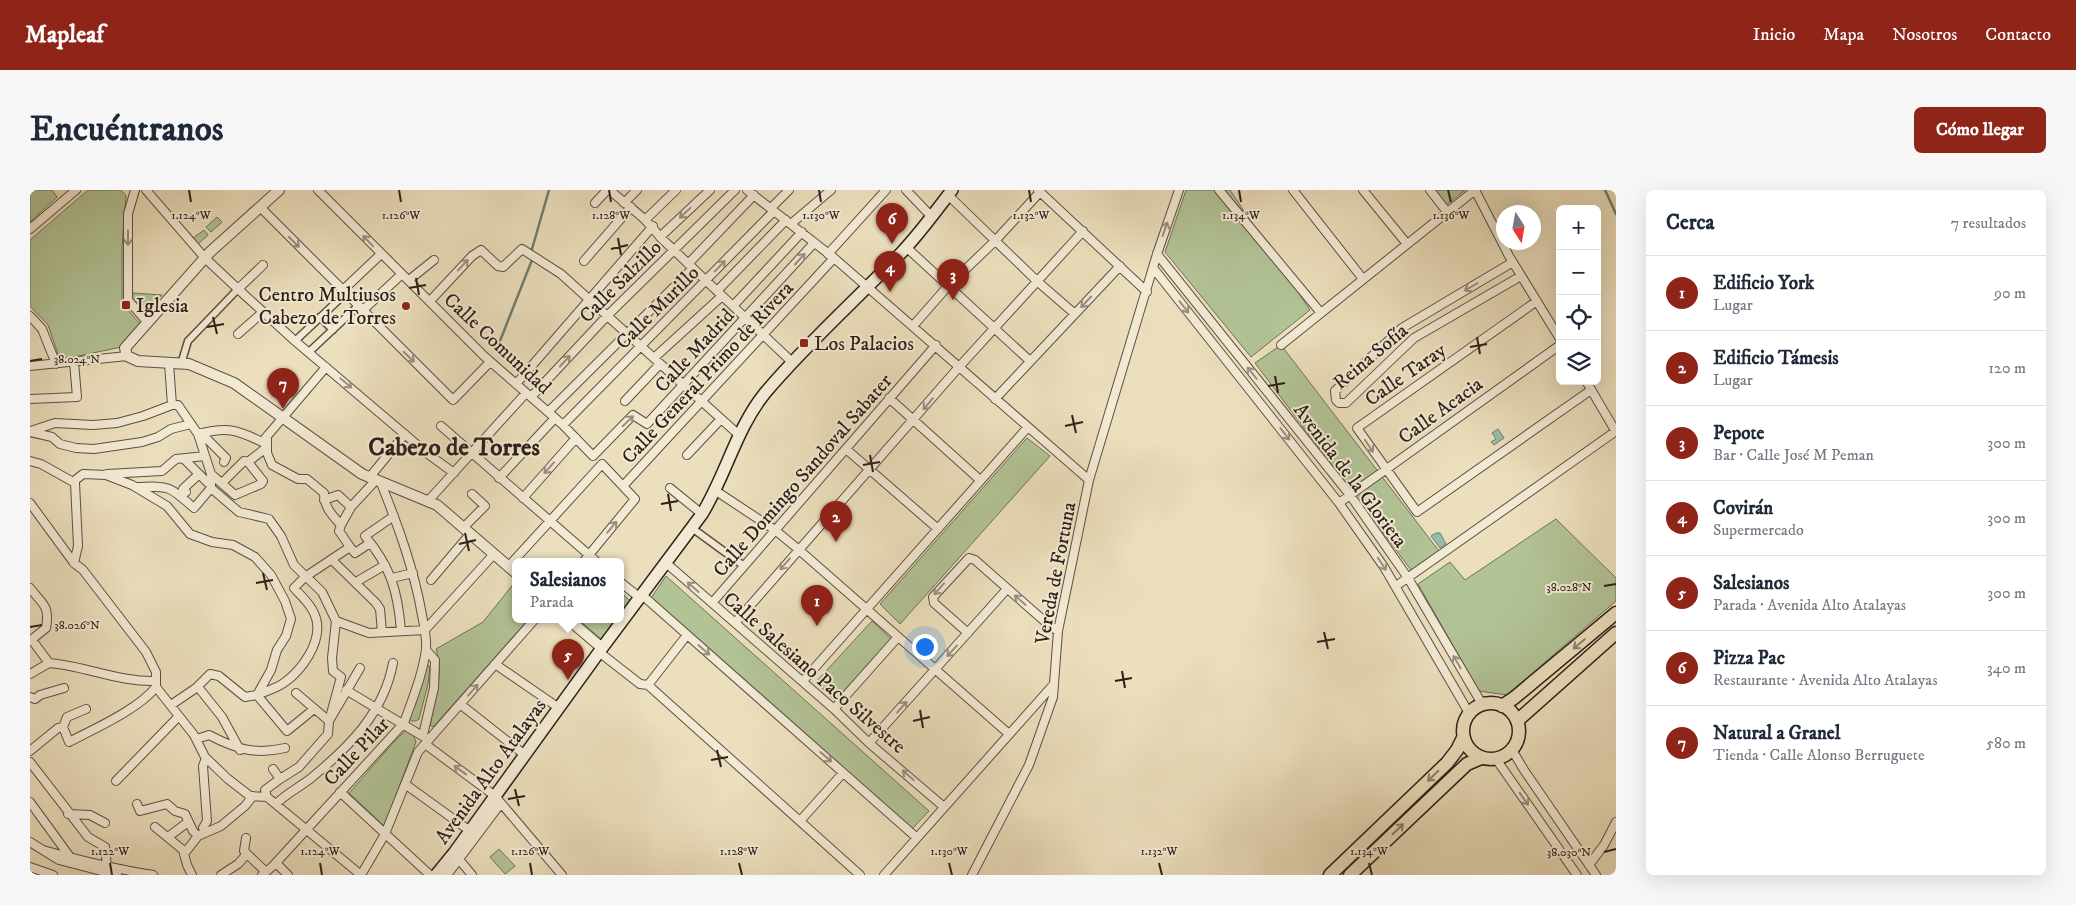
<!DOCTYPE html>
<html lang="es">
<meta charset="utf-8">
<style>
body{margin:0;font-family:"IM FELL DW Pica",serif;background:#f6f6f7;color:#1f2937}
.controls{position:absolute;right:15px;top:15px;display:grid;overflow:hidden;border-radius:8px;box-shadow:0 5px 20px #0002}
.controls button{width:45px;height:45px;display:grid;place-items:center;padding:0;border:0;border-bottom:1px solid #e0e1e3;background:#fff;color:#1f2937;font:25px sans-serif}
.compass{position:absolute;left:1466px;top:15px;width:45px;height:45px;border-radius:50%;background:#fff;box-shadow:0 5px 20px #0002;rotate:169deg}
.you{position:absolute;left:894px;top:456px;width:18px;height:18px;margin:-12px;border:4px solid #fff;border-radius:50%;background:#1a73e8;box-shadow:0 0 0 8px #1a73e833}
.badge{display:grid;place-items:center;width:32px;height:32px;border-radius:50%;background:#8f2418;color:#fff;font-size:16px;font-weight:700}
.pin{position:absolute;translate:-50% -41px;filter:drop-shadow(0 1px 2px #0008)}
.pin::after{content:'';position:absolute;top:26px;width:18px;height:15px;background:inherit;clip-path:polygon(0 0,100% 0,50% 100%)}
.popup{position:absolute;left:482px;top:368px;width:112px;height:65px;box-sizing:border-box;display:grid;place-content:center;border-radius:8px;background:#fff;filter:drop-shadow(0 1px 4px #0005);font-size:16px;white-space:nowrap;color:#747a83}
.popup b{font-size:19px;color:#1f2937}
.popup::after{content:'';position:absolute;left:50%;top:100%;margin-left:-10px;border:10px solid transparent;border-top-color:#fff}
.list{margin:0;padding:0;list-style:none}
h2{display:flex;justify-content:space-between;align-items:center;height:65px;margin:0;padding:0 20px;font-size:21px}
h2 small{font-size:16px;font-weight:400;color:#747a83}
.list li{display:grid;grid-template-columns:32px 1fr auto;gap:15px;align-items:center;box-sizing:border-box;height:75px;padding:0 20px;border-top:1px solid #e0e1e3}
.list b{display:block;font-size:19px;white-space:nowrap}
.list p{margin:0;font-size:16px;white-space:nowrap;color:#747a83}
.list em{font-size:16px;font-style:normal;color:#747a83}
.icon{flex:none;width:28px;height:28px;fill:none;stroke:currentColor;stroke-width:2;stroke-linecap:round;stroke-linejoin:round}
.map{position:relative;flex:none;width:1586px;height:685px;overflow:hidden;border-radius:8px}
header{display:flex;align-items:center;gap:30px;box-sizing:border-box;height:70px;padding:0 25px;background:#8f2418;color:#fff}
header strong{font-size:24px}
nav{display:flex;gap:28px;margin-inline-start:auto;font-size:18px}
.intro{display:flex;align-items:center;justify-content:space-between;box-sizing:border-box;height:120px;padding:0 30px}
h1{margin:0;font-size:35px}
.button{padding:12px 22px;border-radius:8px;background:#8f2418;color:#fff;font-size:18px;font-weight:700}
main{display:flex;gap:30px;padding:0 30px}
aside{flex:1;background:#fff;border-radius:8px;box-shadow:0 5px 20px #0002}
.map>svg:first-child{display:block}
.green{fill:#b2c396;stroke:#6e7258}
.water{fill:#99bdad;stroke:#6d7e73}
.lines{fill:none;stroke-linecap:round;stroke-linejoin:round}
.stream{stroke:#6d7e73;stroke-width:2.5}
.pedestrian-casing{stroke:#5b5044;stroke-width:9}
.minor-casing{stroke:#5b5044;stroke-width:10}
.tertiary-casing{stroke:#5b5044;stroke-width:12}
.secondary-casing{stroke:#2b201b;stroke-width:14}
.primary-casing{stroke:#2b201b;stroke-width:15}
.pedestrian{stroke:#f3ead4;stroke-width:6}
.minor{stroke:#f3ead4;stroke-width:8}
.tertiary{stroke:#f3ead4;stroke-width:10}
.secondary{stroke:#f3ead4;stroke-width:11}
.primary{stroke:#ecdfbd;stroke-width:12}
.oneway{stroke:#998f81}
.oneway2{stroke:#8c806c}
.ticks{fill:none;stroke:#2b201b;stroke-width:2}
.poi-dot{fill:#8f2418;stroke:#f3ead4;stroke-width:2}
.labels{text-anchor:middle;stroke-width:4;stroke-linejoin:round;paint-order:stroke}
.street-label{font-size:20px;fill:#2b201b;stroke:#f3ead4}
.poi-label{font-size:20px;fill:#2b201b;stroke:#f3ead4;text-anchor:start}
.district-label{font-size:25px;font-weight:bold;fill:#2b201b;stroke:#f3ead4}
.ticks-label{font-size:12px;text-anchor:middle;fill:#2b201b;stroke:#f3ead4;stroke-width:4;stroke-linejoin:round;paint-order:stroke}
</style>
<header>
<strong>Mapleaf</strong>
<nav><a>Inicio</a><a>Mapa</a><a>Nosotros</a><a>Contacto</a></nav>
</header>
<div class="intro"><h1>Encuéntranos</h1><a class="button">Cómo llegar</a></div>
<main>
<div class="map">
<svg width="1586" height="685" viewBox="0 0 1586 685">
<rect width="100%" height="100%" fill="#ecdfbd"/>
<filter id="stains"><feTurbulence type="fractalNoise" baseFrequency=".004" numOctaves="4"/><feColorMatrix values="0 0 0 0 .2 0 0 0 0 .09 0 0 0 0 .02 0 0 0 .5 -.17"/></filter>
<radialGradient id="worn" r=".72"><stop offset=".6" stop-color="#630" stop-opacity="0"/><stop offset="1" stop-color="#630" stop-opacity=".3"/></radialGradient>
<path class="green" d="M0,0H22L27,7L0,32Z
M58,0H91L96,6L92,57V113L110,134L91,157L30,170L18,135L0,116V50Z
M1156,0H1200L1280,120L1221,167L1135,62Z
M1404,0H1435L1416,15Z
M187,27L192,32L181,42L176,37Z
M174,40L178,45L168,54L163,48Z
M103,103L132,105L116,123L102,110Z
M1251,155L1409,361L1381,380L1225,173Z
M997,248L1020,266L870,434L850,414Z
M1526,329L1586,388V411L1477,505L1449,501L1388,394L1420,372L1435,390Z
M636,386L899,621L882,639L621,408Z
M485,392L486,429H499L403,537L400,535C405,511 414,484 406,459L453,432Z
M591,402L602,413L591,426Z
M548,429H588L571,449Z
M842,431L861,449L805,511L786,492Z
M396,474L400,477L398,494L389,529L386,531H381L379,526Z
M376,541L383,544L386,552L355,634L353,635L319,603C328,594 370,543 376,541Z
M469,659L485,676L475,684L460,667Z"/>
<path class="water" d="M1468,239L1474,248L1464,255L1461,252L1466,249L1462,243Z
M1406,343H1410L1416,354L1410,358L1401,346Z"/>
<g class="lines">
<path class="stream" d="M1575,0L1586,24
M468,156L502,70V59L519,0"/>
<defs>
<path id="pedestrian" d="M290,127L303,140
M265,151L316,103
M279,162L328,116
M151,174L158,151L208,99
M662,338L714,376"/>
<path id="minor" d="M105,0L98,24V110L117,132
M116,0L175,68L208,99L265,151L398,264L424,283
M288,0L454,166L533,235L563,266L603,225L617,234L784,53
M580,0C597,16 616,27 630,47L763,173
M717,0L804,68L1059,290
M876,0L901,26
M1008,0L1117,102
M1189,0L1291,123
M1263,0L1333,89
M1333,0L1377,54
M1400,0L1417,22
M1445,0L1479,66L1530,149
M918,5L1008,92L1045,124
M565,13L577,0
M594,13L607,0
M230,17L423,210L460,172
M741,18L759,0
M616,29L646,0
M762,33L801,0
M0,39L46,0
M630,47L680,0
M876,57L1000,171
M798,64L856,0
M1127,64L1320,305L1378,388L1452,514
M554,71L601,17
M1483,72L1372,138L1305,201L1306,210L1309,213H1316L1384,148L1491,86
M658,74L724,5
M1124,79L1309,313L1354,377L1439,523
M379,90L404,70
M208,99L233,75
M313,100L351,64
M687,101L756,30
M400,111L442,66L451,60L468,76L473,77L492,59L531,84L709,245
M1507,111L1327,238L1387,322L1561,200
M703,116L772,42
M333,120L372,84
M0,126L12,139L26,174
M883,136L918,96L965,51L1010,2
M208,144L233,122
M1251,155L1445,0
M624,168L692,106
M139,173L142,215
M0,176L97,166
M1556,191L1586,242
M486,194L623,36
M501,207L577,126L705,0
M859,208L950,290
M0,209L47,207L44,172
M965,209L1090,76
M595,211L630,174
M142,215H148L168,244C197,237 206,239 232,252L296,177
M518,222L663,78
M533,235L744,21
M411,236L566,371
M1,241L25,233L63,235L87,233L113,226L142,215
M0,242L22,247L30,254L46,258L64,259L112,252L128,247L141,239L161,234
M171,243L196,268L194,272
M168,244L181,284V298L209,322L239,329L251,346L264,375L292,402L306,431L302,468L303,481L311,487L299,531L266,503
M237,246V263L242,275L268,289H277L294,303C294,317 302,325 311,335L321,317L346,290
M816,259L908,339
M657,265L691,229
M154,269L178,293L180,292
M0,271L11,274L45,293L48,356L44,373
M77,284L132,281L146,269L175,266
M181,284L205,305L231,294L233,291L218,272L237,257
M339,288L375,244
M469,288L525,228
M43,292L53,284L76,285L102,295L137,316L160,344L182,352L203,355L225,367L241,385L255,411L261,429L256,446L247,460L241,480L227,505L215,507L189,486L180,484L166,498L141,515
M193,292L214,271L218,272
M593,296L804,68
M106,297C140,296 138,295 164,318L181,298
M640,298L672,324
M686,301L745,340L768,359L979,544
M156,302L153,299L169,284
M493,308L546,248
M294,310L308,305L321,317
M398,311L496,203
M0,313L44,373L53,380L116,462L126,482V497L164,545L175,567L198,589L220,606L237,607L331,685
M1309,313L1530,155
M364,326L335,346C361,377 368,402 371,441
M433,338L455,316L442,304
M320,357L325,363L340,353
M302,370L346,413L350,419L352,442
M635,372L804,519L839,553L914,617
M478,377L572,274L605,309L554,371
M362,388L383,383
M401,390L440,344
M326,392L355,375
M590,392L609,407
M1366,396L1586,241
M0,398C13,415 20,415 16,438L0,451
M611,404L887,648
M682,413L906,155
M306,431L339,443L395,440L464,364
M705,433L929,177L1053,41
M938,443L904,413L903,407L939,368L945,370L1020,436L1028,441
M2,450L19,473C56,476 88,492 126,491
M569,462L610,494L618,495
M465,474L529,518
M0,484L19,473
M773,491L998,237
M618,495L830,685
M618,495L657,445
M168,497L192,527L210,560
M316,500L399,550
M0,507L5,509L10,505L34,498
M430,514L495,565
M284,519L257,541L227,505C236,501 248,498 255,492C272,480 290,454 287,433C285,418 273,408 264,398L275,387L320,357L309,341L311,335
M804,519L868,447
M33,537L39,552C64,539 109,519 126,497
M393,545L404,498L405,470L396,460
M167,549L179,545C206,559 225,565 255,558
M839,553L977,399
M395,554L465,606L532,685
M1482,560L1494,580L1566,685
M0,561L28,538L33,537L37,527L56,519
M176,568L173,576L177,631L173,638L176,642
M1466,569L1547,685
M0,572L58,647L75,657L77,677
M250,589L269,577L298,544L299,531L330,478
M86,591L149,526
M375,594L440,641
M310,602L400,685
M237,607L235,600L250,589L243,579
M0,612L40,667
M107,614L110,621L137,614L145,621L155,624L163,641L168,646
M246,614C256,604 268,598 280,589C318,558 354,523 363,473
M38,624L60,625L75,633
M770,631L813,583
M125,637L153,660L157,675L162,685
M138,647L158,632
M216,648L214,661L236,682
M0,652L29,670L87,685
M13,660C49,670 85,679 123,685
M154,664L168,646L191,636L215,616L223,606
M427,667L442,685
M246,673L258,685
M1559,675L1574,655L1586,632
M0,677L23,685
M191,685L208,674L217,664
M232,685L243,676L374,533C382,510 393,484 396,459C397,448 394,436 392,425C384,379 368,336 351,293
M331,685L355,644L388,562L505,429
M417,685L471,613
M854,685L1024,494
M942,685L999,575L1023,507L1028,441L1059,290L1127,64L1149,0"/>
<path id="tertiary" d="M249,0L180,62L95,158L97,166L108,171L159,174L204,193L332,284L407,315L486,383
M538,429L572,458"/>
<path id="secondary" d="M406,685L424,663L572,458L672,324C696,285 706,239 735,203C777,153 827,109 872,62C890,43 906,21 922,0"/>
<path id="primary" d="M1433 541a28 28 0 1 1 56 0a28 28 0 1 1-56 0Z
M1472,516L1484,508L1586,423
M1487,531L1586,443
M1300,685L1417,573L1427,560L1433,548
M1320,685L1437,574L1451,568"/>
</defs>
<use href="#pedestrian" class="pedestrian-casing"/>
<use href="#minor" class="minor-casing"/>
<use href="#tertiary" class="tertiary-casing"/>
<use href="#secondary" class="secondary-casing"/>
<use href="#primary" class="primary-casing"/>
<use href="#pedestrian" class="pedestrian"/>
<use href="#minor" class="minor"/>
<use href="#tertiary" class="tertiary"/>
<use href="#secondary" class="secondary"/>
<use href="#primary" class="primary"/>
</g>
<defs><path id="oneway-shaft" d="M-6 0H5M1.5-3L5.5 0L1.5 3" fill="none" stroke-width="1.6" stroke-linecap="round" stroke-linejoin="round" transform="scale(1.25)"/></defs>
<g class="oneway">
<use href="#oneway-shaft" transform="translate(655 23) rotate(137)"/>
<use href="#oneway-shaft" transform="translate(1135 39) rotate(-71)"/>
<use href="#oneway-shaft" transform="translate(98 48) rotate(90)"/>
<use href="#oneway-shaft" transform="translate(338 51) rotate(-134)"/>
<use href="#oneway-shaft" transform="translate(264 52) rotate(45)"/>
<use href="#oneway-shaft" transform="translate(770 69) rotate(-47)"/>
<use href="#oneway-shaft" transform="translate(433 75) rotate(-47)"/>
<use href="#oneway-shaft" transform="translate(690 76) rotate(-46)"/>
<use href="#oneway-shaft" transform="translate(1441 97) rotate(150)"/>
<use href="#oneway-shaft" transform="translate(1056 112) rotate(133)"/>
<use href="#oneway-shaft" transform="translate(1154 117) rotate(52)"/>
<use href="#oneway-shaft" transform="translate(379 167) rotate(45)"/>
<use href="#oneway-shaft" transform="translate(535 171) rotate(-47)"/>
<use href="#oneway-shaft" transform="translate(1222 183) rotate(-129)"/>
<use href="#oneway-shaft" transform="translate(316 193) rotate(40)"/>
<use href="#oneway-shaft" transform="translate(898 214) rotate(130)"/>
<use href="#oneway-shaft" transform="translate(598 231) rotate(-44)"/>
<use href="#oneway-shaft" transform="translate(1255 244) rotate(52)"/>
<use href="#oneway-shaft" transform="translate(1339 256) rotate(56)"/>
<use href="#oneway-shaft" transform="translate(519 278) rotate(132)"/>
<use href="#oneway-shaft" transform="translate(582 337) rotate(-50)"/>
<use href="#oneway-shaft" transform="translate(755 374) rotate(131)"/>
<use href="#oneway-shaft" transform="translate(1352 374) rotate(57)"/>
<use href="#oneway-shaft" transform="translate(663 397) rotate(-139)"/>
<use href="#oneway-shaft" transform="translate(909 399) rotate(132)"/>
<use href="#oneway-shaft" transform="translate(990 410) rotate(-139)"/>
<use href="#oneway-shaft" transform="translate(674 460) rotate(41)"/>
<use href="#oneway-shaft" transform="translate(922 461) rotate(132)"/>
<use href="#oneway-shaft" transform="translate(1427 472) rotate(-120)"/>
<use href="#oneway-shaft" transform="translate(443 500) rotate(-49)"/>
<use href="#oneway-shaft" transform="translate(872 517) rotate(-48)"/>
<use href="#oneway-shaft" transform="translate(796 567) rotate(41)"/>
<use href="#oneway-shaft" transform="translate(430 580) rotate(-144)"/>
<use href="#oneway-shaft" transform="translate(878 585) rotate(-139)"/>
<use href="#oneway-shaft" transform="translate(1494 609) rotate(55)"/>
</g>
<g class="oneway2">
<use href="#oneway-shaft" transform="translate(1549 454) rotate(140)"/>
<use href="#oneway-shaft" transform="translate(1403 586) rotate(136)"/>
<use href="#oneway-shaft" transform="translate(1368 639) rotate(-44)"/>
</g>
<path class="ticks" d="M159,0L161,12M369,0L371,12M579,0L581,12M789,0L791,12M999,0L1001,12M1209,0L1211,12M1418,0L1421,12M588,48L591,65M581,59L598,55M386,88L389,105M379,98L396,95M183,127L187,144M177,137L194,134M1447,147L1450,164M1440,157L1457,154M0,171L12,169M1245,186L1248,203M1238,196L1255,193M1042,225L1046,243M1035,236L1053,232M840,265L843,282M833,275L850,272M638,304L641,321M631,314L648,311M435,343L439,361M429,354L446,350M233,383L237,400M226,393L243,390M1574,396L1586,394M0,437L12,435M1294,442L1298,459M1287,452L1305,449M1092,481L1095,498M1085,491L1102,488M890,520L893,538M883,531L900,527M687,560L691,577M681,570L698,567M485,599L489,616M478,609L495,606M1574,662L1586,659M80,673L82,685M290,673L292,685M500,673L502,685M709,673L712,685M919,673L922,685M1129,673L1132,685M1339,673L1342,685"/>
<g class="poi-dot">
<rect x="91" y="110" width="10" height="10" rx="2.5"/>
<circle cx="376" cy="116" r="5"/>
<rect x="769" y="148" width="10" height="10" rx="2.5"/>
</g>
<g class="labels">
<g class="street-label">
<text transform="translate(590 91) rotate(-45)" y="7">Calle Salzillo</text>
<text transform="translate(627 117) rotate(-45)" y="7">Calle Murillo</text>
<text transform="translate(468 153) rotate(43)" y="7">Calle Comunidad</text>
<text transform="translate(664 160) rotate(-47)" y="7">Calle Madrid</text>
<text transform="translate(1340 166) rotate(-40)" y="7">Reina Sofía</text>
<text transform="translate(677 182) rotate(-47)" y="7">Calle General Primo de Rivera</text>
<text transform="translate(1375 184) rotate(-35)" y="7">Calle Taray</text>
<text transform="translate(1410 220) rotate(-36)" y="7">Calle Acacia</text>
<text transform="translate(772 285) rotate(-49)" y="7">Calle Domingo Sandoval Sabater</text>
<text transform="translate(1321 285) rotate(53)" y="7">Avenida de la Glorieta</text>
<text transform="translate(1025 383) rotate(-79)" y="7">Vereda de Fortuna</text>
<text transform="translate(785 482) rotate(41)" y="7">Calle Salesiano Paco Silvestre</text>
<text transform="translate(326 561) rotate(-47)" y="7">Calle Pilar</text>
<text transform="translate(460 581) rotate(-54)" y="7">Avenida Alto Atalayas</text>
</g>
<g class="poi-label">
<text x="366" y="111" text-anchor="end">Centro Multiusos<tspan x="366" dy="23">Cabezo de Torres</tspan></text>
<text x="106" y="122">Iglesia</text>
<text x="784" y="160">Los Palacios</text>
</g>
<g class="district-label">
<text x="424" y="265">Cabezo de Torres</text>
</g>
</g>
<g class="ticks-label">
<text x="161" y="29">1.124°W</text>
<text x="371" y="29">1.126°W</text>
<text x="581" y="29">1.128°W</text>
<text x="791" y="29">1.130°W</text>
<text x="1001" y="29">1.132°W</text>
<text x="1211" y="29">1.134°W</text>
<text x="1421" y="29">1.136°W</text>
<text x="47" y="173">38.024°N</text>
<text x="1539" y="401">38.028°N</text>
<text x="47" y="439">38.026°N</text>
<text x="80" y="665">1.122°W</text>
<text x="290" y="665">1.124°W</text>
<text x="500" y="665">1.126°W</text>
<text x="709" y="665">1.128°W</text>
<text x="919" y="665">1.130°W</text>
<text x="1129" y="665">1.132°W</text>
<text x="1339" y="665">1.134°W</text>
<text x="1539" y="666">38.030°N</text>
</g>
<rect width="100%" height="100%" filter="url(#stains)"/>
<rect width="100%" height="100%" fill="url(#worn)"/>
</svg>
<div class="controls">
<button>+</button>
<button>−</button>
<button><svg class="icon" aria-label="locate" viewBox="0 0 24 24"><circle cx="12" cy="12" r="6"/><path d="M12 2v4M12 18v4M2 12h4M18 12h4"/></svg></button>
<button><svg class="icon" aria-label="layers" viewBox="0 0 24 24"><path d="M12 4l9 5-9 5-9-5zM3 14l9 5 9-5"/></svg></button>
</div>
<svg class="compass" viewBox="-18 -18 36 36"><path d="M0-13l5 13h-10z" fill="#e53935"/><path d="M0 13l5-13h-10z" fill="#747a83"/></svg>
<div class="you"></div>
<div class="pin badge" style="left:787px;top:436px">1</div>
<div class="pin badge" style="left:806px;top:352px">2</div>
<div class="pin badge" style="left:923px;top:110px">3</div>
<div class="pin badge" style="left:860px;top:102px">4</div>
<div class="pin badge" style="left:538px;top:490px">5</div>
<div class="popup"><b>Salesianos</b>Parada</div>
<div class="pin badge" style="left:862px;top:54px">6</div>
<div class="pin badge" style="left:253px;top:219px">7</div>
</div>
<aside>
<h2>Cerca<small>7 resultados</small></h2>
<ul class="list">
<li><span class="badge">1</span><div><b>Edificio York</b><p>Lugar</p></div><em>90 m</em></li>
<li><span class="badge">2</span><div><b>Edificio Támesis</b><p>Lugar</p></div><em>120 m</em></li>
<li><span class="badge">3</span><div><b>Pepote</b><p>Bar · Calle José M Peman</p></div><em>300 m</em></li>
<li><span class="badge">4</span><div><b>Covirán</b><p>Supermercado</p></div><em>300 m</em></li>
<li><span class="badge">5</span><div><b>Salesianos</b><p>Parada · Avenida Alto Atalayas</p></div><em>300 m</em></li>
<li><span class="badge">6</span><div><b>Pizza Pac</b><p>Restaurante · Avenida Alto Atalayas</p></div><em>340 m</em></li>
<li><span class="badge">7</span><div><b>Natural a Granel</b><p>Tienda · Calle Alonso Berruguete</p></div><em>580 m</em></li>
</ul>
</aside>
</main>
